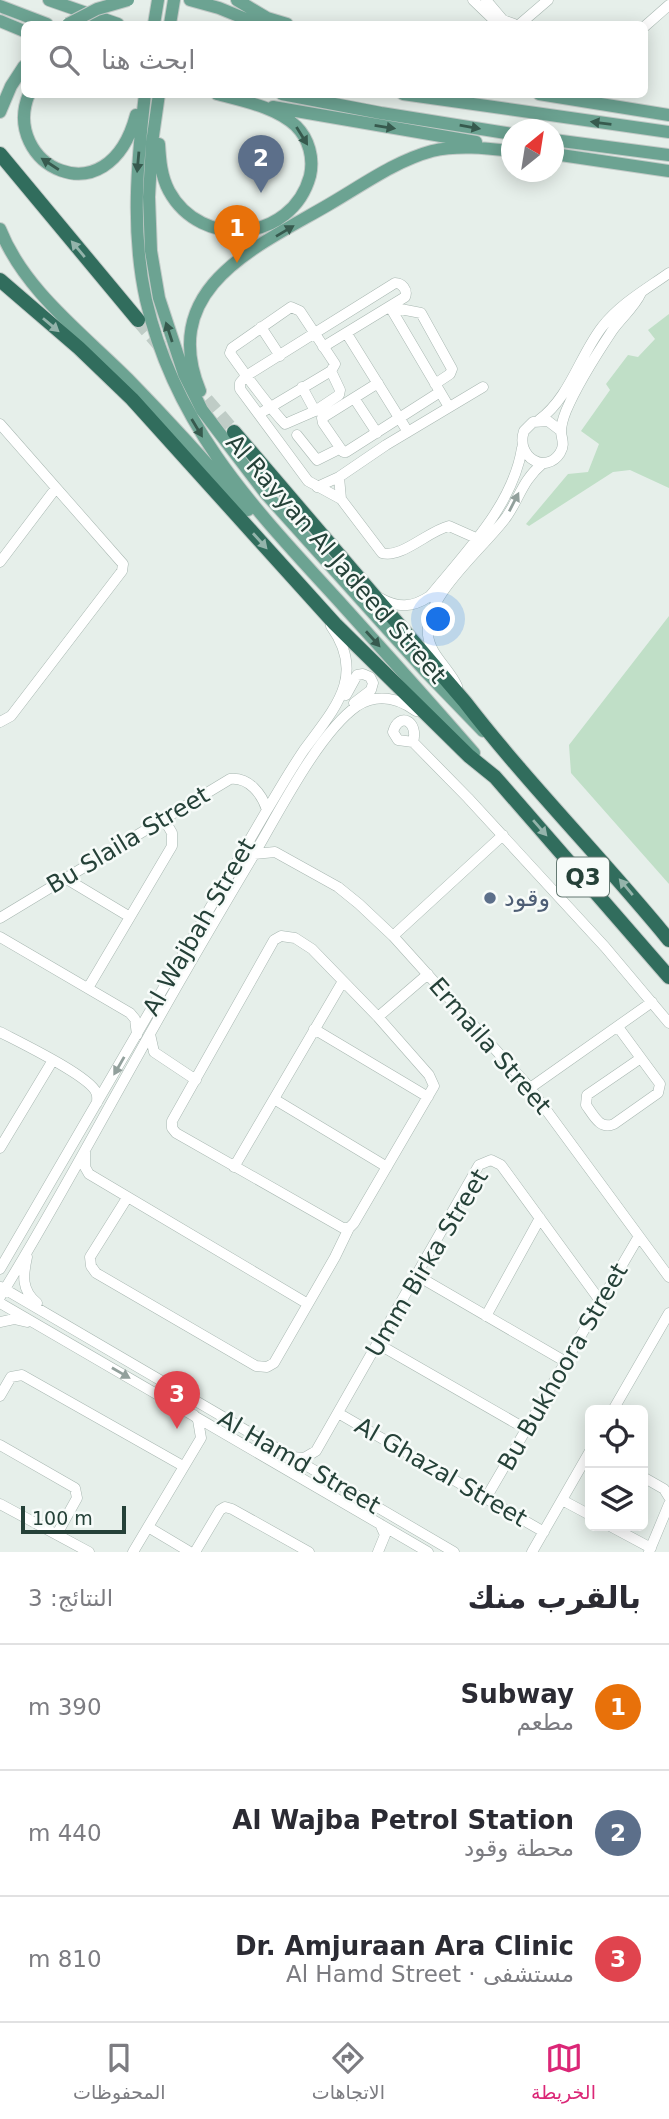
<!DOCTYPE html>
<html lang="ar">
<meta charset="utf-8">
<style>
body{margin:0;font-family:"DejaVu Sans",Cairo,sans-serif;background:#f2f2f3;color:#2b2b33;direction:rtl}
.controls{position:absolute;right:21px;bottom:21px;display:grid;overflow:hidden;border-radius:10px;box-shadow:0 4px 18px #0003}
.controls button{width:63px;height:63px;display:grid;place-items:center;padding:0;border:0;border-bottom:2px solid #e1e1e2;background:#fff;color:#2b2b33;font:35px sans-serif}
.compass{position:absolute;left:501px;top:119px;width:63px;height:63px;border-radius:50%;background:#fff;box-shadow:0 4px 18px #0003;rotate:30deg}
.scale{position:absolute;left:21px;bottom:18px;width:105px;box-sizing:border-box;padding-left:7px;border:4px solid #254138;border-top:0;font-size:19px;line-height:24px;white-space:nowrap;color:#254138;-webkit-text-stroke:5px #f7fbf9;paint-order:stroke}
.you{position:absolute;left:439px;top:620px;width:24px;height:24px;margin:-18px;border:5px solid #fff;border-radius:50%;background:#1a73e8;box-shadow:0 0 0 10px #1a73e833}
.badge{display:grid;place-items:center;width:46px;height:46px;border-radius:50%;background:#db2777;color:#fff;font-size:23px;font-weight:700}
.pin{position:absolute;translate:-50% -58px;filter:drop-shadow(0 2px 4px #0008)}
.pin::after{content:'';position:absolute;top:37px;width:24px;height:21px;background:inherit;clip-path:polygon(0 0,100% 0,50% 100%)}
.list{margin:0;padding:0;list-style:none}
h2{display:flex;justify-content:space-between;align-items:center;height:91px;margin:0;padding:0 28px;font-size:30px}
h2 small{font-size:23px;font-weight:400;color:#7c7c81}
.list li{display:grid;grid-template-columns:46px 1fr auto;gap:21px;align-items:center;box-sizing:border-box;height:126px;padding:0 28px;border-top:2px solid #e1e1e2}
.list b{display:block;font-size:26px;white-space:nowrap}
.list p{margin:0;font-size:23px;white-space:nowrap;color:#7c7c81}
.list em{font-size:23px;font-style:normal;color:#7c7c81}
.icon{flex:none;width:38px;height:38px;fill:none;stroke:currentColor;stroke-width:2;stroke-linecap:round;stroke-linejoin:round}
.map{position:relative;flex:none;width:669px;height:1552px;overflow:hidden;direction:ltr}
.search{position:absolute;background:#fff;box-shadow:0 4px 18px #0003;left:21px;right:21px;top:21px;height:77px;display:flex;align-items:center;gap:18px;box-sizing:border-box;padding:0 24px;border-radius:10px;color:#7c7c81;font-size:26px}
.sheet{height:469px;background:#fff}
nav{display:flex;justify-content:space-around;align-items:center;box-sizing:border-box;height:98px;border-top:2px solid #e1e1e2;background:#fff;font-size:19px;color:#7c7c81}
nav a{display:grid;justify-items:center;gap:4px}
nav .on{color:#db2777}
.map>svg:first-child{display:block}
.green{fill:#c0dfc7}
.lines{fill:none;stroke-linecap:round;stroke-linejoin:round}
.highway-tunnel{stroke:#bfccc6;stroke-width:14;stroke-dasharray:14 7;stroke-linecap:butt}
.minor-casing{stroke:#a8b7b1;stroke-width:11}
.major-casing{stroke:#c2cac7;stroke-width:14}
.highway-casing{stroke:#c2cac7;stroke-width:16}
.minor{stroke:#fff;stroke-width:10}
.major{stroke:#6ca392;stroke-width:12}
.highway{stroke:#316d5d;stroke-width:14}
.major-bridge-casing{stroke:#c2cac7;stroke-width:14;stroke-linecap:butt}
.major-bridge{stroke:#6ca392;stroke-width:12}
.oneway{fill:#375a4e}
.oneway2{fill:#94b4ab}
.oneway3{fill:#92a09c}
.service-dot{fill:#5c6f8a;stroke:#f7fbf9;stroke-width:2.5}
.labels{text-anchor:middle;stroke-width:5;stroke-linejoin:round;paint-order:stroke}
.shield{fill:#f7fbf9;stroke:#647972;stroke-width:2}
.shield-label{font-size:23px;font-weight:bold;fill:#254138}
.street-label{font-size:24px;fill:#254138;stroke:#f7fbf9}
.service-label{font-size:24px;fill:#4e5e75;stroke:#f7fbf9;text-anchor:start}
</style>
<div class="map">
<svg width="669" height="1552" viewBox="0 0 669 1552">
<rect width="100%" height="100%" fill="#e6efea"/>
<path class="green" d="M669,314V488L630,470L613,472L529,526L526,524L568,474L588,472L599,444L581,431L610,390L606,384L628,355L638,357L655,339L648,330Z
M669,616V884L571,773L569,745Z"/>
<g class="lines">
<path class="highway-tunnel" d="M138,320L234,432"/>
<defs>
<path id="minor" d="M473,0L498,24
M486,0L503,20L514,24
M520,24L548,0
M644,27L669,5
M390,307L421,313L452,369L450,374L435,384
M390,307L449,407
M261,327L280,356
M347,334L408,432
M323,347L405,297C408,290 402,283 395,283L246,376L240,383V389L308,481L341,499
M378,383L322,418L323,423L343,452H346L440,392
M302,387L315,411L339,395L340,390L331,371
M354,398L377,433
M259,414L331,371L335,364L300,311L291,307L232,348L230,353C247,377 265,402 285,424L315,411
M539,420C570,397 579,357 602,327C620,304 645,290 669,273
M0,424L123,564L122,571L11,716L0,722
M561,431L548,421L533,422L524,431C515,457 546,475 560,453C565,445 562,440 561,432C561,426 564,416 566,411C577,385 596,355 612,331C621,318 634,308 641,293
M297,435L317,460L339,449
M339,477L341,499L382,553C401,559 428,531 449,526L476,538
M317,487L339,477L386,445L483,387
M0,562L56,488
M380,598C398,608 412,608 430,596C465,553 513,505 522,448
M457,686C449,668 430,655 428,635C423,596 486,546 507,516C521,495 522,481 543,463
M346,695L357,675L363,674L370,677L373,683L371,690L354,703
M413,742C419,721 399,711 393,732L398,740L413,742L468,798L605,947L669,1023
M254,854L275,852L338,887L359,904L393,936L530,1088L669,1277
M65,878L130,917
M0,918L230,779C249,777 262,794 267,810
M393,936L503,835
M0,937L130,1013L135,1019L137,1035
M88,988L172,846V833L164,819
M378,1017L428,974
M618,1027L660,1084L658,1093L614,1124C600,1130 594,1116 586,1105L587,1095L641,1058
M314,1029L428,1097
M0,1032C19,1042 88,1075 96,1092C98,1096 97,1099 97,1103
M150,1034L154,1052L196,1080
M530,1088L652,1002
M274,1099L387,1167
M0,1148L53,1060
M85,1152V1167L89,1174L308,1304L274,1363L267,1367L256,1366L96,1273L91,1266L90,1257L127,1198
M234,1167L343,981
M27,1257C23,1275 21,1290 37,1303
M0,1269L267,810C279,790 291,769 304,750C334,709 367,676 331,626
M416,1275L566,1362
M1,1287L454,1552
M0,1297C48,1219 92,1137 137,1057C173,992 211,927 249,863C275,820 317,734 357,706C377,693 398,698 416,711
M0,1303L428,1552
M308,1304L335,1257L349,1228L354,1223L434,1086L429,1075L378,1017L312,949L295,938L281,936L274,940L172,1121V1128L176,1133L343,1228H349
M486,1316L540,1218
M0,1322L14,1319L27,1322
M378,1344L526,1429
M0,1396L11,1377L22,1375L183,1466
M613,1410L669,1313
M338,1413L544,1532
M0,1445L75,1488L77,1498L57,1534
M292,1457L304,1458L316,1451L479,1165L491,1160L501,1165L601,1302
M643,1477L664,1489L669,1497
M486,1498L639,1236
M562,1500L590,1515
M0,1504L89,1552
M610,1526L651,1548
M148,1527L190,1552
M133,1552L201,1438L198,1420L194,1415
M195,1552L220,1510L225,1507L232,1509L309,1552
M378,1552L385,1535L380,1524
M532,1552L590,1451
M649,1552L669,1504"/>
<path id="major" d="M49,0L118,24
M190,0L219,8L258,24
M237,0L267,18L287,24
M0,6L47,24
M0,21L24,31
M154,24L158,0
M170,24L174,0
M29,94C0,164 108,221 136,115
M145,94C137,163 131,232 146,300C175,426 252,506 337,599C383,650 429,701 474,753
M159,94L152,143L149,197L151,251L159,298L184,374L202,410L266,494L426,672L483,731
M282,94L381,113L512,134
M403,94L669,132
M539,94L669,115
M273,107L476,142
M0,112L11,86L24,66
M554,140L669,155
M159,144C160,160 161,176 169,191C201,250 292,242 310,176C314,158 309,139 296,126C276,107 243,101 217,94
M554,154L669,171
M0,229C24,290 82,333 128,379C169,421 209,465 248,510
M200,391C158,288 256,247 328,205C361,186 395,161 432,151C458,145 485,148 512,151"/>
<path id="highway" d="M0,154L138,320
M0,280L79,348L132,399L335,624L469,756L495,777L669,977
M234,432L465,702C529,785 603,859 669,940"/>
</defs>
<use href="#minor" class="minor-casing"/>
<use href="#major" class="major-casing"/>
<use href="#highway" class="highway-casing"/>
<use href="#minor" class="minor"/>
<use href="#major" class="major"/>
<use href="#highway" class="highway"/>
<defs>
<path id="major-bridge" d="M68,24L97,9L128,0"/>
</defs>
<use href="#major-bridge" class="major-bridge-casing"/>
<use href="#major-bridge" class="major-bridge"/>
</g>
<defs><path id="oneway-solid" d="M-6-.8H1V-3.2L6.5 0L1 3.2V.8H-6Z" transform="scale(1.75)"/></defs>
<g class="oneway">
<use href="#oneway-solid" transform="translate(601 123) rotate(-173)"/>
<use href="#oneway-solid" transform="translate(385 127) rotate(9)"/>
<use href="#oneway-solid" transform="translate(470 127) rotate(10)"/>
<use href="#oneway-solid" transform="translate(302 136) rotate(58)"/>
<use href="#oneway-solid" transform="translate(138 162) rotate(95)"/>
<use href="#oneway-solid" transform="translate(50 164) rotate(-147)"/>
<use href="#oneway-solid" transform="translate(285 231) rotate(-31)"/>
<use href="#oneway-solid" transform="translate(169 332) rotate(-108)"/>
<use href="#oneway-solid" transform="translate(197 428) rotate(59)"/>
<use href="#oneway-solid" transform="translate(373 639) rotate(48)"/>
</g>
<g class="oneway2">
<use href="#oneway-solid" transform="translate(78 249) rotate(-130)"/>
<use href="#oneway-solid" transform="translate(51 325) rotate(40)"/>
<use href="#oneway-solid" transform="translate(260 541) rotate(48)"/>
<use href="#oneway-solid" transform="translate(540 828) rotate(49)"/>
<use href="#oneway-solid" transform="translate(626 887) rotate(-130)"/>
</g>
<g class="oneway3">
<use href="#oneway-solid" transform="translate(514 502) rotate(-63)"/>
<use href="#oneway-solid" transform="translate(119 1066) rotate(120)"/>
<use href="#oneway-solid" transform="translate(121 1373) rotate(30)"/>
</g>
<circle class="service-dot" cx="490" cy="898" r="7"/>
<g class="labels">
<rect class="shield" x="557" y="857.5" width="52" height="39" rx="5"/>
<g class="shield-label">
<text x="583" y="885">Q3</text>
</g>
<g class="street-label">
<text transform="translate(336 559) rotate(49)" y="8">Al Rayyan Al Jadeed Street</text>
<text transform="translate(128 840) rotate(-31)" y="8">Bu Slaila Street</text>
<text transform="translate(199 927) rotate(-60)" y="8">Al Wajbah Street</text>
<text transform="translate(490 1046) rotate(49)" y="8">Ermaila Street</text>
<text transform="translate(427 1263) rotate(-59)" y="8">Umm Birka Street</text>
<text transform="translate(563 1367) rotate(-60)" y="8">Bu Bukhoora Street</text>
<text transform="translate(299 1462) rotate(30)" y="8">Al Hamd Street</text>
<text transform="translate(441 1472) rotate(30)" y="8">Al Ghazal Street</text>
</g>
<g class="service-label">
<text x="504" y="906">وقود</text>
</g>
</g>
</svg>
<div class="controls">
<button><svg class="icon" aria-label="locate" viewBox="0 0 24 24"><circle cx="12" cy="12" r="6"/><path d="M12 2v4M12 18v4M2 12h4M18 12h4"/></svg></button>
<button><svg class="icon" aria-label="layers" viewBox="0 0 24 24"><path d="M12 4l9 5-9 5-9-5zM3 14l9 5 9-5"/></svg></button>
</div>
<svg class="compass" viewBox="-18 -18 36 36"><path d="M0-13l5 13h-10z" fill="#e53935"/><path d="M0 13l5-13h-10z" fill="#7c7c81"/></svg>
<div class="scale">100 m</div>
<div class="you"></div>
<div class="pin badge" style="left:237px;top:263px;background:#e8710a">1</div>
<div class="pin badge" style="left:261px;top:193px;background:#5c6f8a">2</div>
<div class="pin badge" style="left:177px;top:1429px;background:#e0444e">3</div>
<div class="search"><svg class="icon" aria-label="search" viewBox="0 0 24 24"><circle cx="10" cy="10" r="6"/><path d="M15 15l6 6"/></svg>ابحث هنا</div>
</div>
<section class="sheet">
<h2>بالقرب منك<small>النتائج: 3</small></h2>
<ul class="list">
<li><span class="badge" style="background:#e8710a">1</span><div><b>Subway</b><p>مطعم</p></div><em>390 m</em></li>
<li><span class="badge" style="background:#5c6f8a">2</span><div><b>Al Wajba Petrol Station</b><p>محطة وقود</p></div><em>440 m</em></li>
<li><span class="badge" style="background:#e0444e">3</span><div><b>Dr. Amjuraan Ara Clinic</b><p>مستشفى · Al Hamd Street</p></div><em>810 m</em></li>
</ul>
</section>
<nav>
<a class="on"><svg class="icon" aria-label="map" viewBox="0 0 24 24"><path d="M3 6l6-2 6 2 6-2v14l-6 2-6-2-6 2zM9 4v14M15 6v14"/></svg>الخريطة</a>
<a><svg class="icon" aria-label="directions" viewBox="0 0 24 24"><path d="M12 3l9 9-9 9-9-9zM9 14v-3h6M13 9l2 2-2 2"/></svg>الاتجاهات</a>
<a><svg class="icon" aria-label="saved" viewBox="0 0 24 24"><path d="M7 4h10v16l-5-4-5 4z"/></svg>المحفوظات</a>
</nav>
